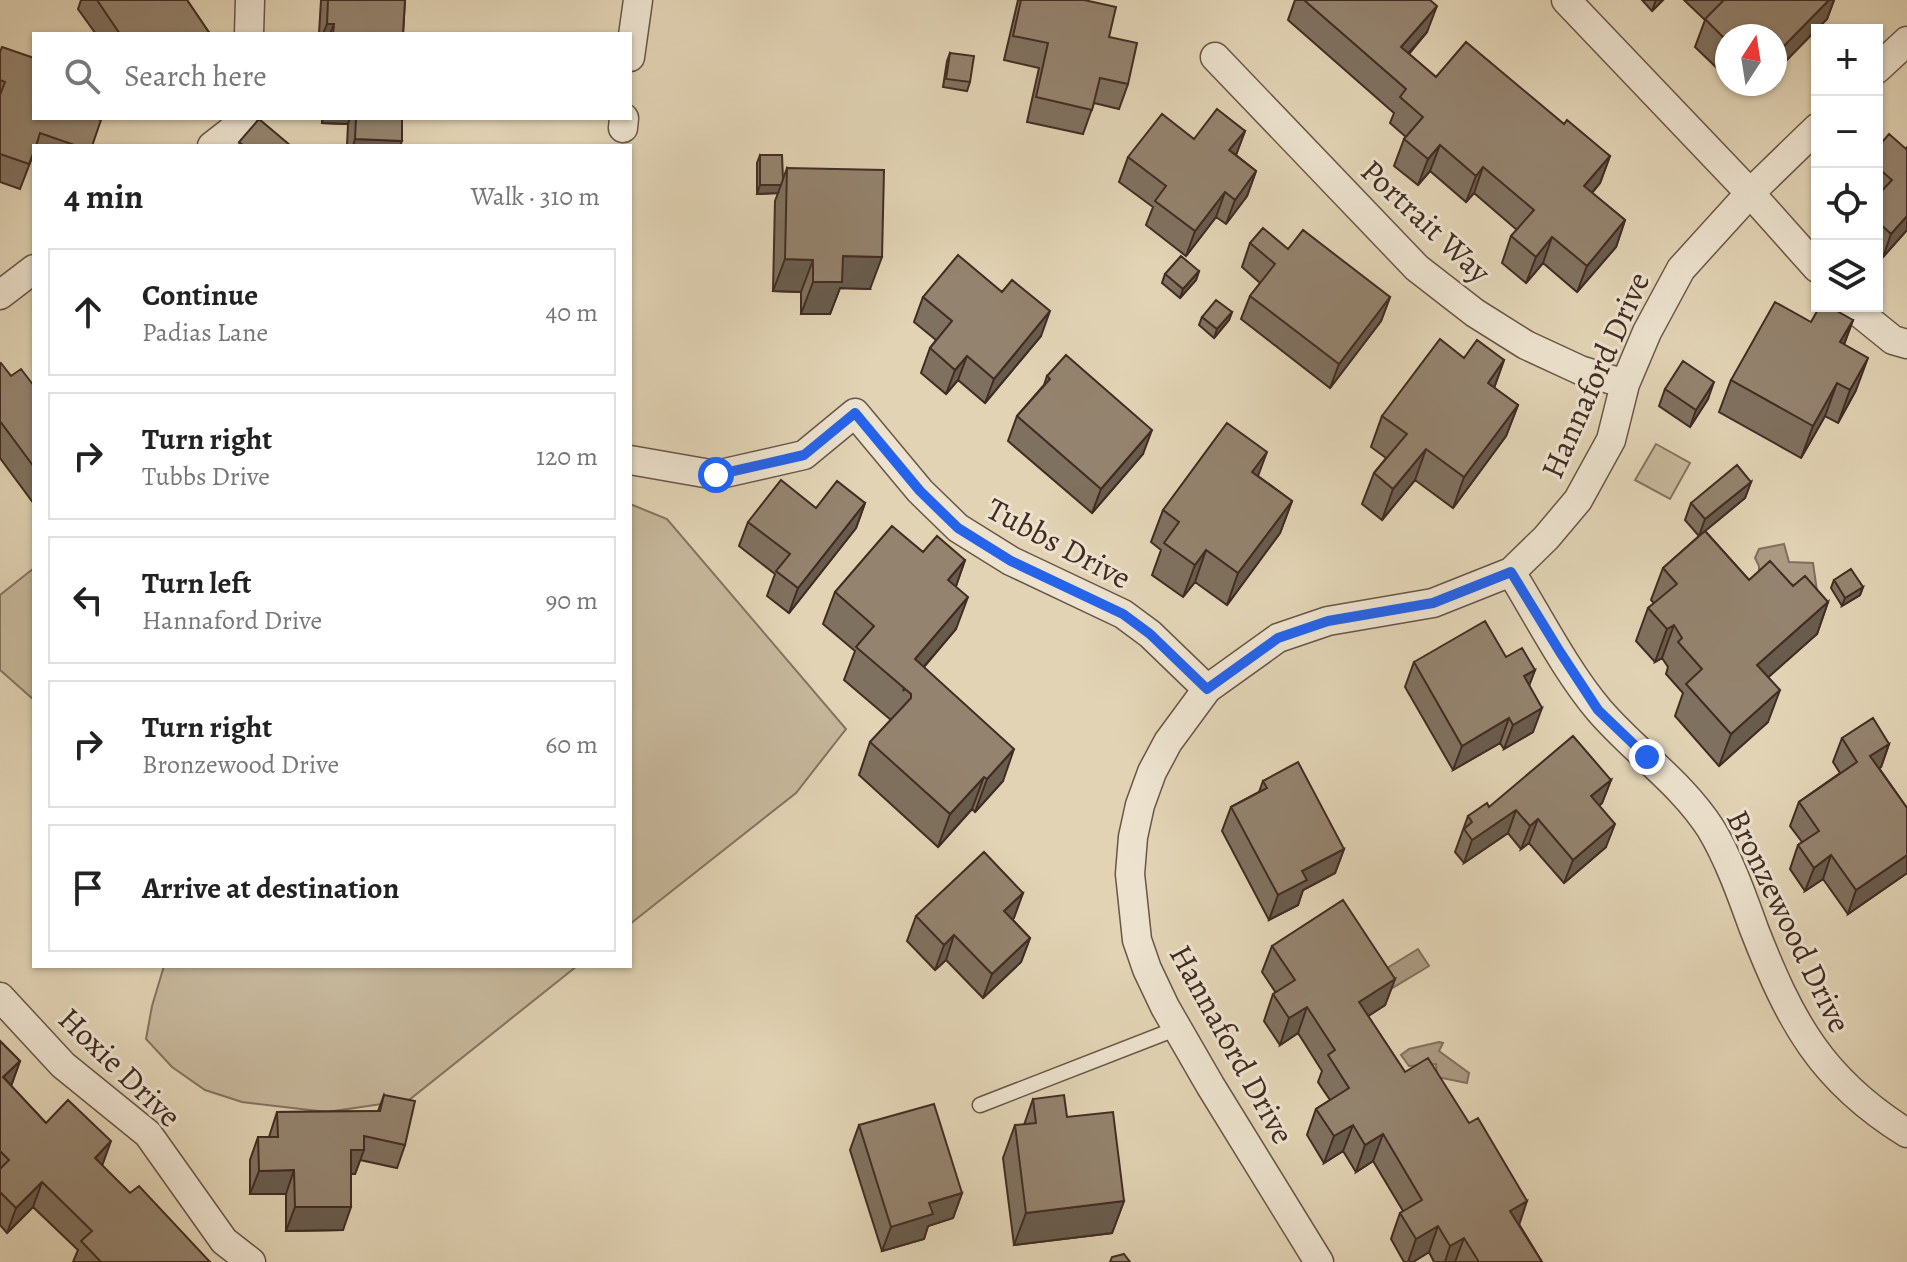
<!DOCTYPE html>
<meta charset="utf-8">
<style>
body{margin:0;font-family:Alegreya,serif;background:#f2f2f2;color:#222}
.controls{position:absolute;right:24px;top:24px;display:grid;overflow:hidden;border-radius:0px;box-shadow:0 2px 6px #0004}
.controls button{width:72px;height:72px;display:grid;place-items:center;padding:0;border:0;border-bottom:2px solid #e0e0e0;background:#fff;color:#222;font:40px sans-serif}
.compass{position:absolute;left:1715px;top:24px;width:72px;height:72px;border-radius:50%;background:#fff;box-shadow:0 2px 6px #0004;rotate:12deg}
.stop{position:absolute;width:24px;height:24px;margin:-18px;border:6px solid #2563eb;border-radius:50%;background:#fff}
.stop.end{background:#2563eb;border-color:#fff;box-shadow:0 2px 8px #0008}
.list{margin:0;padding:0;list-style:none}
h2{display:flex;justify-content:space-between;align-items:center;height:104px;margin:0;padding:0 32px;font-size:34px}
h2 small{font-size:26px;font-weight:400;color:#767676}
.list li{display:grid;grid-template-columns:52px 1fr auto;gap:24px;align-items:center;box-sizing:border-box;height:128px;margin:0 16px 16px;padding:0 16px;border:2px solid #e0e0e0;border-radius:0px}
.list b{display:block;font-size:30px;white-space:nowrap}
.list p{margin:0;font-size:26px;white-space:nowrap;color:#767676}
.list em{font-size:26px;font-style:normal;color:#767676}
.icon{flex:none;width:44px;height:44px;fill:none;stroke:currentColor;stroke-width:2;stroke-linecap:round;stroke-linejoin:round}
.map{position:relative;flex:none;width:1907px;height:1262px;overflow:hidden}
.search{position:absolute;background:#fff;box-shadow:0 2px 6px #0004;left:32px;top:32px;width:600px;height:88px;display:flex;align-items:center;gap:20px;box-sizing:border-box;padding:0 28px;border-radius:0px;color:#767676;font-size:30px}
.panel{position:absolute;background:#fff;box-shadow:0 2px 6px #0004;left:32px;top:144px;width:600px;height:824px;border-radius:0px}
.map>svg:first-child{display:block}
.green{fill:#c6b79b;stroke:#84725f;stroke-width:2}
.water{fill:#ab9a83;stroke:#816e5d;stroke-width:2}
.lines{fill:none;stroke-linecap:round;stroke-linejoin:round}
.lane-casing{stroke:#695647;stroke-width:17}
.street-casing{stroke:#695647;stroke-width:31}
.lane{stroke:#ece2ce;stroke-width:14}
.street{stroke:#ece2ce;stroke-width:28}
.wall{fill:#7f715f;stroke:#412c23;stroke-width:2}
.shaded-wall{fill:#685c4d;stroke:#412c23;stroke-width:2}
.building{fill:#94836e;stroke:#412c23;stroke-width:2}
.route{stroke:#2563eb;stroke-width:10}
.labels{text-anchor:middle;stroke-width:6;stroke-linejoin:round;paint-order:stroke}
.street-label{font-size:32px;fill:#412c23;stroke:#ece2ce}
</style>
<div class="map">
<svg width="1907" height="1262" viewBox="0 0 1907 1262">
<rect width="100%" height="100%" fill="#e1d3b4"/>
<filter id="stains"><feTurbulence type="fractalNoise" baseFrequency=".0025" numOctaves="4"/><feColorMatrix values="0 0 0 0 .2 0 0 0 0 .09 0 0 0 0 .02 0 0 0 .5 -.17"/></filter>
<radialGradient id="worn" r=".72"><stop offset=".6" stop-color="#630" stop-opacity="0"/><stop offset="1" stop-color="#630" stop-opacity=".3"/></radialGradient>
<path class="green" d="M1656,444L1690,463L1670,499L1635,480Z
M630,504L667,519L846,729L796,793L630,924Z
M34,568V700L0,670V595Z
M164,966H577L409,1100L327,1112L242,1102L205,1090L172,1067L146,1039L152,1006Z"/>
<path class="water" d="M1784,544L1789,562L1813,563L1817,591L1772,579L1759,572V566L1755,558L1759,549Z
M1418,949L1429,966L1389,990L1379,973Z
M1439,1042L1443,1043L1439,1051L1469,1073L1467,1083L1437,1077L1436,1064L1409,1066L1401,1055L1409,1049Z"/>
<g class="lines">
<defs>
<path id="lane" d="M980,1105L1178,1028"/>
<path id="street" d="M1566,0L1750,193L1817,268
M249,34L250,0
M630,57L638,0
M1215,57L1417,268L1475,313L1526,345L1580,370L1625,384
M1877,69L1907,41
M623,128L624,118
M212,146L230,132L243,118
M0,295L34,269
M1851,306L1893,340L1907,344
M630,460L716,475L804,455L855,413L920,491L958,528L1011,561L1123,614L1150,634L1207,689
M1511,572C1538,616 1566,671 1599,710C1635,752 1681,782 1711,829C1729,859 1742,896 1754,929C1790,1021 1821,1080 1907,1133
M0,997L63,1065L148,1134L224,1241L251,1262
M1319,1262L1210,1085L1165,1007L1147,969L1137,940L1130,874L1133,837L1140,805L1152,772L1168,742L1207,689L1278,638L1328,621L1433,603L1511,572L1546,538L1578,500L1611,440L1625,384L1647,332L1681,269L1750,193L1817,128"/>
</defs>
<use href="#lane" class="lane-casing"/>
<use href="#street" class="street-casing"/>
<use href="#lane" class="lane"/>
<use href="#street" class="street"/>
</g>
<path class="wall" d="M81,0H187L210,34H96L78,9Z
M321,0H405L403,34H319Z
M1018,0H1084L1109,37L1128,84L1119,109L1094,103L1083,134L1027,122L1039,68L1004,60Z
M1295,0H1430L1427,32L1409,54L1436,77L1564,124L1610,156L1600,183L1592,193L1625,220L1616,247L1577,292L1543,263L1526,283L1502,263L1511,236L1517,230L1474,193L1466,202L1430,171L1418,185L1394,166L1404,139L1406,137L1390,123L1394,113L1288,20Z
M1642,0H1663L1652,11Z
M1684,0H1834L1827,19L1775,72V36H1727V60L1718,69L1695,47L1705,20Z
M0,52L34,118L92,146H34V159L32,158L20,189L0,182Z
M950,53L970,82L967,91L943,87L947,61Z
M322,118H402L400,146H347L348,124L322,123Z
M1245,131L1236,155L1256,171L1247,196L1226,224L1216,217L1186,256L1146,225L1153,207L1119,182L1128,157L1194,139Z
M1907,147V230L1883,257L1877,252V148L1906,149Z
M760,155L783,179L787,168L870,289L840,288L830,314H801V292L773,291L775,201L778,193L757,194V163Z
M1250,243L1288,249L1390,297L1381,321L1330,388L1241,319L1250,296L1260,283L1242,267Z
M1199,271L1196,280L1180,298L1162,283L1165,274Z
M1002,292L1041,336L985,403L958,380L946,394L921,373L930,348L936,340L914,322L923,297Z
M1232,312L1229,320L1214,338L1199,325L1202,317Z
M1853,320L1844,345L1856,390L1838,423L1825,416L1801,458L1719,412L1731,380L1811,322Z
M1464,358L1504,360L1494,388L1518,405L1506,436L1453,508L1415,480L1382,520L1362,504L1374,473L1386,458L1371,447L1382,416Z
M0,364L11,376L34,386V504L0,458Z
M1047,376L1143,454L1092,513L1008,441L1017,416L1044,385Z
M1665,389L1708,399L1690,427L1659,406Z
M1258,476L1292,501L1280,533L1227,605L1195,582L1183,597L1152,575L1161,550L1151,542L1163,510Z
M1751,482L1745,498L1705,531L1749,580L1793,586L1828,602L1817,634L1768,677V722L1719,766L1675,716L1683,693L1666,674L1668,667L1662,658L1655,662L1636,641L1648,608L1654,603L1651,600L1663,568L1699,536L1685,520L1691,503Z
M865,503L856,528L789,613L767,596L775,574L739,546L748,522L816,508Z
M923,552L965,560L956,586V629L924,667L1003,781L975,812L972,809L938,847L859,775L870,742L891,720L844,680L855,651L823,624L835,592Z
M1834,580L1863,587L1860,595L1842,606L1831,588Z
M1506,657L1535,670L1529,685L1533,732L1504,749L1500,743L1453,770L1405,687L1414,662Z
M1842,738L1889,744L1881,767L1879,768L1907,808V873L1848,914L1823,879L1805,891L1790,869L1798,845L1802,842L1790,826L1799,802L1840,773L1833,762Z
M1611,780L1602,803L1599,806L1606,847L1564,883L1529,843L1521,849L1508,833L1464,863L1455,852L1468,816L1489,807Z
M1263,781L1344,849L1335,873L1303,890L1298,905L1269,920L1222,831L1231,807L1259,792Z
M1023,893L1012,919L1030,938L1021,962L983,998L946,960L935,970L907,941L916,916Z
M1272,946L1395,979L1385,1005L1368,1016L1405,1072L1519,1224L1542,1262H1434L1429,1252L1413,1262H1404L1391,1239L1400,1213L1403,1211L1373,1161L1356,1172L1343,1151L1324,1163L1307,1135L1316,1109L1330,1100L1318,1082L1322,1071L1298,1033L1280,1045L1264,1021L1273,994L1276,993L1262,972Z
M0,1041L20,1061L11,1086L46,1123L102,1166L130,1193L210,1262H73L78,1250L33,1207L7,1233L0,1225Z
M384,1095L405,1145L397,1168L360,1160L355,1174H351L343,1230L286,1231V1194H250V1160L258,1137H269L277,1112L378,1111Z
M1033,1099L1067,1117L1124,1201L1112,1233L1014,1245L1003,1158L1015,1125H1024Z
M859,1125L962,1193L953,1218L928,1226L924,1239L882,1251L850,1150Z"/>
<path class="shaded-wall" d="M1656,0H1663L1652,11Z
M1829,0H1834L1827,19L1775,72L1776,54Z
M1437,6L1427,32L1391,73L1401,47Z
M327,24H334L330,34H323Z
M1745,25L1741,36H1734Z
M1727,45V60L1718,69Z
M323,118H350L348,124L322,123Z
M1245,131L1236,155L1229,150Z
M355,139L402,141L400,146H353Z
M1440,145L1430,171L1418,185L1428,159Z
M1610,156L1600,183L1575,213L1584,186Z
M1483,167L1474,193L1466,202L1476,176Z
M1256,171L1247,196L1226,224L1235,200Z
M760,185H781L778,193L757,194Z
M1225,192L1216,217L1186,256L1195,231Z
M1907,216V230L1883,257L1891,234Z
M1625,220L1616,247L1577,292L1587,266Z
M1552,237L1543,263L1526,283L1536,257Z
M843,256L882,257L870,289L840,288L830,314H801L813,282Z
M785,259L813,260L801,292L773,291Z
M1199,271L1196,280L1180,298L1183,289Z
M1390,297L1381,321L1330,388L1339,364Z
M1050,311L1041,336L985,403L994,379Z
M1232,312L1229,320L1214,338L1217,329Z
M1853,320L1841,352L1840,342Z
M967,356L958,380L946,394L955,370Z
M1868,358L1856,390L1838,423L1850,390Z
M1504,360L1493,391L1488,383Z
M1714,382L1708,399L1690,427L1696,410Z
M1837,383L1825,416L1801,458L1813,426Z
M1518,405L1506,436L1453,508L1464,477Z
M1152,430L1143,454L1092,513L1101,489Z
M1426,449L1415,480L1382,520L1393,489Z
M1267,452L1255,484L1252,472Z
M1751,482L1745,498L1699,536L1705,519Z
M1292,501L1280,533L1227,605L1238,573Z
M865,503L856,528L789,613L798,588Z
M1206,550L1195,582L1183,597L1195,565Z
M965,560L954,592L948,580Z
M1863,587L1860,595L1842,606L1845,598Z
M968,597L956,629L903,691L915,659Z
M1828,602L1817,634L1746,697L1757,665Z
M1674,625L1662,658L1655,662L1667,629Z
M1535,670L1526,694L1524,676Z
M1780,690L1768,722L1719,766L1731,734Z
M1542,708L1533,732L1504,749L1513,725Z
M1509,718L1500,743L1453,770L1462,746Z
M1889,744L1881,767L1862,780L1870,756Z
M1014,749L1003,781L975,812L987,779Z
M984,777L972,809L938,847L950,814Z
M1611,780L1602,803L1583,820L1591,796Z
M1516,810L1508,833L1464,863L1472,840Z
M1538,819L1529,843L1521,849L1530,826Z
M1615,824L1606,847L1564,883L1573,860Z
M1344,849L1335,873L1303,890L1298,905L1269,920L1278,895L1302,871Z
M1831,855L1823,879L1805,891L1814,868Z
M1907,855V873L1848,914L1856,890Z
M1023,893L1014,918L995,935L1004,911Z
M954,935L946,960L935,970L944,945Z
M1030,938L1021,962L983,998L992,974Z
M1395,979L1385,1005L1350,1028L1359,1002Z
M1307,1007L1298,1033L1280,1045L1289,1018Z
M20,1061L11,1086L3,1077Z
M1353,1125L1343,1151L1324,1163L1334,1136Z
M1383,1134L1373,1161L1356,1172L1365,1145Z
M111,1141L102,1166L95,1158Z
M351,1150H364L355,1174H342Z
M294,1170L286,1194H250L259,1171Z
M42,1182L33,1207L7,1233L16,1208Z
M962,1193L953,1218L928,1226L924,1239L882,1251L891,1227L929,1203Z
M1124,1201L1112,1233L1014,1245L1026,1213Z
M1527,1201L1518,1228L1510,1211Z
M295,1207H351L343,1230L286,1231Z
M1438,1226L1429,1252L1413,1262H1408L1416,1239Z
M1464,1238L1455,1262H1445L1450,1246Z"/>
<path class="building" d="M97,0H187L210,34H120Z
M328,0H405L403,34H333L334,24H327Z
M1021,0H1084L1116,7L1109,37L1137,43L1128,84L1100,78L1092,110L1036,97L1048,43L1013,36Z
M1304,0H1430L1437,6L1401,47L1436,77L1466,42L1564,124L1567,120L1610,156L1584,186L1625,220L1587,266L1552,237L1536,257L1511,236L1534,210L1483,167L1476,176L1440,145L1428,159L1404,139L1423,117L1400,97L1406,89Z
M1722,0H1829L1776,54L1775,36H1757L1745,25L1734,36H1727V41L1705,19L1723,1Z
M2,47L34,58V118H95L101,120L92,146H77L40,133L36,146H34V151L29,164L0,154V95L5,82L0,80V52Z
M950,53L974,56L970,82L946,79Z
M1217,109L1245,131L1229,150L1256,171L1235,200L1225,192L1195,231L1155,201L1166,186L1128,157L1162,114L1194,139Z
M356,118H402V141L355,139Z
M259,119L291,146H244L239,142Z
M1889,134L1906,149L1907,147V216L1891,234L1877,221V196L1892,180L1877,167V148Z
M760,155H782L783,179L781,185H760Z
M787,168L884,170L882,257L843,256L842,282H813V260L785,259Z
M1263,228L1288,249L1303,230L1390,297L1339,364L1250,296L1275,264L1250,243Z
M958,255L1002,292L1012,280L1050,311L994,379L967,356L955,370L930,348L952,321L923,297Z
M1181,256L1199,271L1183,289L1165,274Z
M1216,300L1232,312L1217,329L1202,317Z
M1775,302L1811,322L1820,306H1828L1853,320L1840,342L1868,358L1850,390L1837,383L1813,426L1731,380Z
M1440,339L1464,358L1477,340L1504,360L1488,383L1518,405L1464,477L1426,449L1393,489L1374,473L1407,434L1382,416Z
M1066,355L1152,430L1101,489L1017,416L1050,379L1047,376Z
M1683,361L1714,382L1696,410L1665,389Z
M1,363L11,376L21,369L34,386V467L0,421V364Z
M1227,423L1267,452L1252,472L1292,501L1238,573L1206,550L1195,565L1164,543L1179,522L1163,510Z
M1737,465L1751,482L1705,519L1691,503Z
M781,480L816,508L837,481L865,503L798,588L776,571L790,554L748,522Z
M892,526L923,552L937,536L965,560L948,580L968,597L915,659L1014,749L987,779L984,777L950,814L870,742L911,698V694L856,647L874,626L835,592Z
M1705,531L1749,580L1770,561L1793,586L1805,576L1828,602L1757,665L1780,690L1731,734L1686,684L1702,669L1678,642L1682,638L1674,625L1667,629L1648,608L1677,584L1663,568Z
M1851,569L1863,587L1845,598L1834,580Z
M1485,621L1506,657L1522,648L1535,670L1524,676L1542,708L1513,725L1509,718L1462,746L1414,662Z
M1873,718L1889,744L1870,756L1907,808V855L1856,890L1831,855L1814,868L1798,845L1819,831L1799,802L1857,762L1842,738Z
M1573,736L1611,780L1591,796L1615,824L1573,860L1538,819L1530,826L1516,810L1472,840L1464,829L1472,822L1468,816L1487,803L1489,807Z
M1298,762L1344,849L1302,871L1307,880L1278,895L1231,807L1267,788L1263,781Z
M984,852L1023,893L1004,911L1030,938L992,974L954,935L944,945L916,916Z
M1343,900L1395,979L1359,1002L1405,1072L1428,1058L1469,1123L1478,1118L1527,1201L1510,1211L1542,1262H1479L1464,1238L1450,1246L1438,1226L1416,1239L1400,1213L1422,1200L1383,1134L1365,1145L1353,1125L1334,1136L1316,1109L1349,1088L1328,1055L1335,1050L1307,1007L1289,1018L1273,994L1295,980L1272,946Z
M0,1041L20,1061L3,1077L46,1123L68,1100L111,1141L95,1158L130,1193L139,1186L210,1262H101L81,1241L92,1231L42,1182L16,1208L0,1192V1169L9,1160L0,1151Z
M384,1095L415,1101L405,1145L364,1136V1150H351V1207H295L294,1170L259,1171L258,1137H278L277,1112L380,1111Z
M1064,1095L1067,1117L1113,1112L1124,1201L1026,1213L1015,1125L1036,1123L1033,1099Z
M934,1104L962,1193L929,1203L933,1214L891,1227L859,1125Z
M1124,1254L1130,1262H1110L1112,1257Z"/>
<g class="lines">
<path class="route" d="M716,475L804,455L855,413L920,491L958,528L1011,561L1123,614L1150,634L1207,689L1278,638L1328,621L1433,603L1511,572L1560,652L1598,710L1647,757"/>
</g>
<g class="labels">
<g class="street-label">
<text transform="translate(1426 221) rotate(43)" y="11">Portrait Way</text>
<text transform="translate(1595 375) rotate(-66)" y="11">Hannaford Drive</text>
<text transform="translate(1059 543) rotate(28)" y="11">Tubbs Drive</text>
<text transform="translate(1789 921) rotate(64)" y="11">Bronzewood Drive</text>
<text transform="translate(1232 1044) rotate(61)" y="11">Hannaford Drive</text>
<text transform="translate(120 1067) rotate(44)" y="11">Hoxie Drive</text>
</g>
</g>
<rect width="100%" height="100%" filter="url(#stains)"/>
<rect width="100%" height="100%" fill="url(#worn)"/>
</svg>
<div class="controls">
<button>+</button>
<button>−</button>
<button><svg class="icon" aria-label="locate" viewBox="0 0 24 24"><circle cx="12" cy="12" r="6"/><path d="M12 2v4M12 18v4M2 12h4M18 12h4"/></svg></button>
<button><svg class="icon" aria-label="layers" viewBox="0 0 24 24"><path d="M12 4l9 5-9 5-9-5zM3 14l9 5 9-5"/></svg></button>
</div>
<svg class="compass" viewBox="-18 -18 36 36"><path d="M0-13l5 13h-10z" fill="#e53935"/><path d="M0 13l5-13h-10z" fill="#767676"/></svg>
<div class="stop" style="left:716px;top:475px"></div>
<div class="stop end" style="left:1647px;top:757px"></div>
<div class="search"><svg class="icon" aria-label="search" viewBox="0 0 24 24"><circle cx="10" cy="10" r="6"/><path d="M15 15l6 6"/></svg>Search here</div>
<section class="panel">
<h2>4 min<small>Walk · 310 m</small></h2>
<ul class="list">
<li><svg class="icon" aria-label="ahead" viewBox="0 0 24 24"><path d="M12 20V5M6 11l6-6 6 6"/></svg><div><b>Continue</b><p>Padias Lane</p></div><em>40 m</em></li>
<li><svg class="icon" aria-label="right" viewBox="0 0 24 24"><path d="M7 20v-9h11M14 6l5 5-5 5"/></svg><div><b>Turn right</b><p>Tubbs Drive</p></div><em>120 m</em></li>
<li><svg class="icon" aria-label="left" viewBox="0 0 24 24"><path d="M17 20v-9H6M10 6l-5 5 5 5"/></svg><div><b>Turn left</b><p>Hannaford Drive</p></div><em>90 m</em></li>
<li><svg class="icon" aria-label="right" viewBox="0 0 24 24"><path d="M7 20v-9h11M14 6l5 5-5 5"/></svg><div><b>Turn right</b><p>Bronzewood Drive</p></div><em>60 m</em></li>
<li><svg class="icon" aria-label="arrive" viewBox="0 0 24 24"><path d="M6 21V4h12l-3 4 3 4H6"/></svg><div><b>Arrive at destination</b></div></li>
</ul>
</section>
</div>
